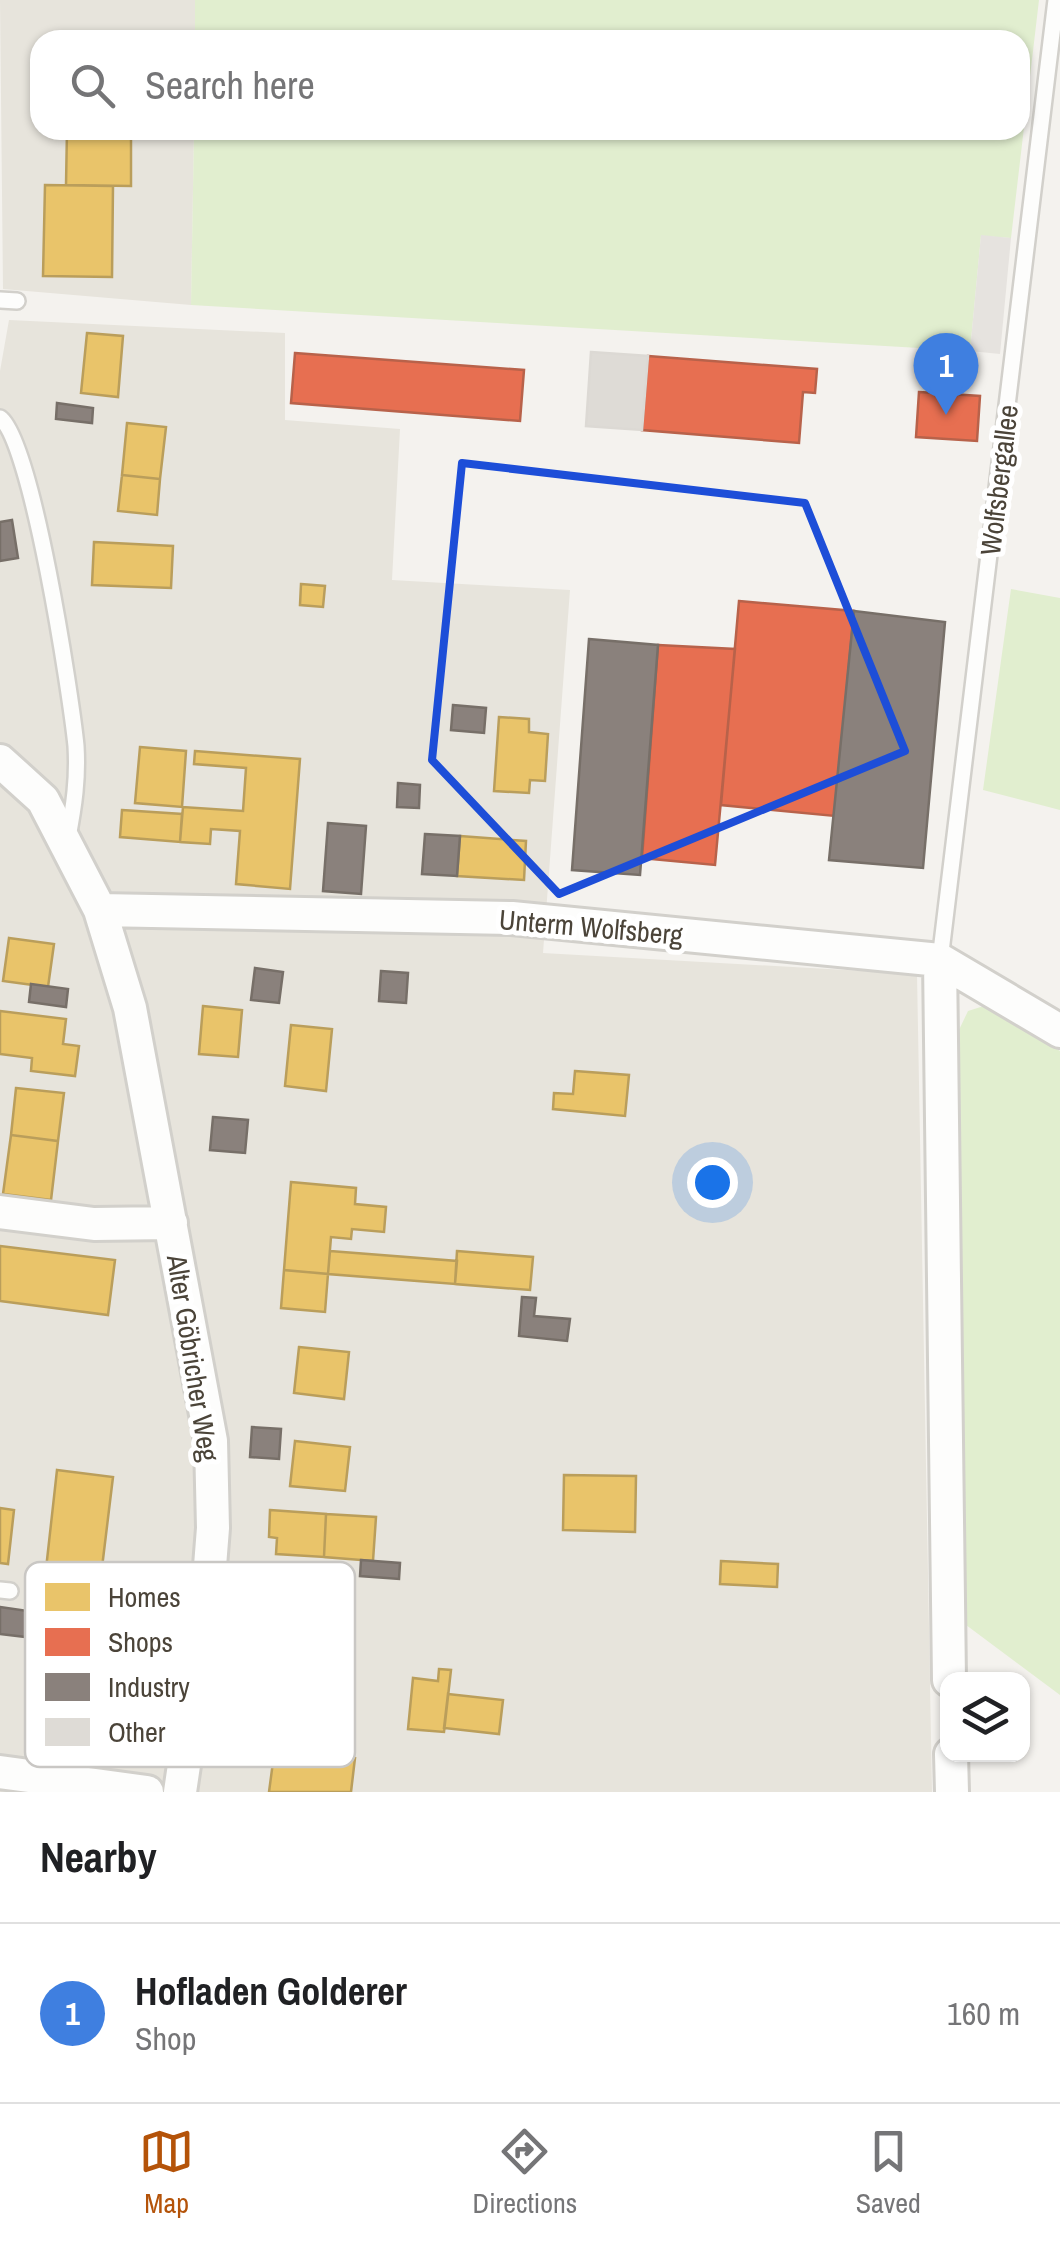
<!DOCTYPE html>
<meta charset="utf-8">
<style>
body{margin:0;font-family:"Archivo Narrow",sans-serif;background:#f2f2f2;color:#202124}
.controls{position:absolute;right:30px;bottom:30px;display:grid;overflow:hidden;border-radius:20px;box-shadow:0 2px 8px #0004}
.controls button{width:90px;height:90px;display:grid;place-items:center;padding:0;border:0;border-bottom:2px solid #e0e0e0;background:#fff;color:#202124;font:50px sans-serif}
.you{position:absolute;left:712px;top:1182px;width:35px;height:35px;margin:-25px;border:8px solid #fff;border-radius:50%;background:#1a73e8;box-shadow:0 0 0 15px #1a73e833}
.badge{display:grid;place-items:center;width:65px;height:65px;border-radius:50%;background:#b45309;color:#fff;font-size:32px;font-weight:700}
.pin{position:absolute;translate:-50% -82px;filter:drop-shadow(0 2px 5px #0008)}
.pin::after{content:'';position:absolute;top:52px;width:35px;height:30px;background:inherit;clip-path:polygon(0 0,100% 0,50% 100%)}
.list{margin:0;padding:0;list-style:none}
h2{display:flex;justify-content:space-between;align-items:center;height:130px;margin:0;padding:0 40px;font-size:42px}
h2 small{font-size:32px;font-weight:400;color:#757577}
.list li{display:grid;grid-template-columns:65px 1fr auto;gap:30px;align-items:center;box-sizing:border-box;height:180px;padding:0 40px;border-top:2px solid #e0e0e0}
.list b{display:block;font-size:38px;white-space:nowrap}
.list p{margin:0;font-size:32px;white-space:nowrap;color:#757577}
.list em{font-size:32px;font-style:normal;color:#757577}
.icon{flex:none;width:55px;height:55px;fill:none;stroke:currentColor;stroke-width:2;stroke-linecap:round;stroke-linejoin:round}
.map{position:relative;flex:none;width:1060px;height:1792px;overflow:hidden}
.search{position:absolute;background:#fff;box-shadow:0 2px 8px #0004;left:30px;right:30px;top:30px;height:110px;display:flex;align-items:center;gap:25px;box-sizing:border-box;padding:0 35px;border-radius:30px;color:#757577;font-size:38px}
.sheet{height:310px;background:#fff}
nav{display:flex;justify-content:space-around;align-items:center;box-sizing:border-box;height:140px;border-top:2px solid #e0e0e0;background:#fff;font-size:28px;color:#757577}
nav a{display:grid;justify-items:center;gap:5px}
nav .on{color:#b45309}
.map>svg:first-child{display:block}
.residential{fill:#e7e4dc}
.green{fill:#e1eecf}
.parking{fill:#e6e3df}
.homes{fill:#e9c46a;stroke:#ba9e5b;stroke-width:2.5}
.shops{fill:#e76f51;stroke:#b8624a;stroke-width:2.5}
.industry{fill:#8a817c;stroke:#776f68;stroke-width:2.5}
.building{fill:#dedbd6;stroke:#dcd9d4;stroke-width:2.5}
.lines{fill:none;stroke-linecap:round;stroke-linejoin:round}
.service-casing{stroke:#d2d0cb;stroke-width:20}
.minor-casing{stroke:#d2d0cb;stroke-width:38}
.service{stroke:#fdfdfc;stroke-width:15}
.minor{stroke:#fdfdfc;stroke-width:32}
.marked{fill:none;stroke:#1d4ed8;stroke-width:8;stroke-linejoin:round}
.labels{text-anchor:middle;stroke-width:10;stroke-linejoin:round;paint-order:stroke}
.street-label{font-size:28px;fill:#4b4439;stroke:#fff}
.key{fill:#fff;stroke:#c9c7c4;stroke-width:2.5}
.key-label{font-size:28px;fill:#4b4439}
</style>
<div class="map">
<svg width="1060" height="1792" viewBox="0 0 1060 1792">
<rect width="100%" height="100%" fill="#f4f2ee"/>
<path class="residential" d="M0,0H195V40H40V130H194L191,305L3,289Z
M9,320L285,333V420L400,429L392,580L570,590L543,953L917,974L932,1792H0V371Z"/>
<path class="green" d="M195,0H1039L1011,238L981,236L970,351L191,305L194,130H1020V40H195Z
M1011,589L1060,598V810L983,790Z
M987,1005L1060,1051V1695L954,1616L958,1032L968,1011Z"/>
<path class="parking" d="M981,235L1011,238L1000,354L970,351Z"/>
<path class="homes" d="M67,130H131V186L66,185Z
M45,185L113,186L112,277L43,276Z
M87,333L123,336L118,397L81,393Z
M127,423L166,427L160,479L122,475Z
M122,475L160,479L157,515L118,511Z
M94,542L173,546L171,588L92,585Z
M301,584L325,586L323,607L300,605Z
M499,717L529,719V732L548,734L545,781L530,780L529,793L494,791Z
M140,747L186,751L182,807L135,803Z
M195,751L300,759L290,889L236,884L240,831L211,829L210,844L180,842L183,807L243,811L246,768L194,764Z
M122,810L182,814L180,842L120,837Z
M460,836L526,841L524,880L457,876Z
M9,938L54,944L48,987L3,981Z
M203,1006L242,1010L238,1057L199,1054Z
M0,1011L66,1019L63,1044L79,1046L75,1076L31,1071L32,1058L0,1054Z
M291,1025L332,1029L326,1091L285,1086Z
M575,1071L629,1075L625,1116L553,1109L554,1093L573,1094Z
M16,1088L64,1093L58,1141L11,1135Z
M11,1135L58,1141L51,1200L3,1194Z
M291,1182L356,1188L355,1204L386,1207L384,1232L352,1229L351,1239L331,1237L328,1274L284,1270Z
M0,1246L115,1260L108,1315L0,1301Z
M330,1251L457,1261L455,1284L328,1274Z
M457,1251L533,1257L530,1290L455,1284Z
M284,1270L328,1274L325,1312L281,1308Z
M299,1347L349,1352L344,1399L294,1393Z
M295,1441L350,1447L345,1491L290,1486Z
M57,1470L113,1477L100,1584L45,1578Z
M564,1475L636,1476L635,1532L563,1530Z
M0,1508L14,1510L8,1564L0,1563Z
M270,1510L326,1514L324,1557L276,1554L277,1538L269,1537Z
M326,1514L376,1517L373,1561L324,1557Z
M721,1561L778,1564L777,1587L720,1584Z
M439,1669L451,1670L444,1732L408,1729L413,1678L438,1681Z
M448,1694L503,1700L499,1734L444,1728Z
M275,1747L355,1758L351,1792H269Z"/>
<path class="shops" d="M295,353L524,370L520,421L291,403Z
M648,356L817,369L815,393L803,392L799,443L642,430Z
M919,392L980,396L977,441L916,437Z
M739,601L854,611L835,816L721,805Z
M658,645L735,649L715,865L642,858Z"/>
<path class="industry" d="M57,403L93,408L92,423L56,419Z
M12,520L18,558L0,561V522Z
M854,611L945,622L923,868L829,860Z
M589,639L658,645L640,875L572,870Z
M453,705L486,708L484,733L451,730Z
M398,783L420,785L419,808L397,807Z
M328,823L366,826L361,894L323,891Z
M425,834L460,836L457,876L422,874Z
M255,968L283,972L279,1003L251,1000Z
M381,971L408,973L406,1003L379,1001Z
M31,984L68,989L66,1007L29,1002Z
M213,1117L248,1120L245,1153L210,1150Z
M522,1297L536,1298L534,1316L570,1319L567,1341L519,1336Z
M252,1427L281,1429L279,1459L250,1457Z
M361,1560L400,1563L399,1579L360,1576Z
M0,1607L28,1611L26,1637L0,1634Z"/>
<path class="building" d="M591,352L648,356L642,430L586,426Z"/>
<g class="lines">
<defs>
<path id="service" d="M0,300L17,301
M0,418C32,440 71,696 76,746C78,778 74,806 68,837
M940,960L1056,0
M0,1590L10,1591"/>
<path id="minor" d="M0,761L43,800L100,910L130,1008L211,1441L213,1528L206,1617L180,1792
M100,910L512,918L940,960L1060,1031
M940,960L949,1680
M0,1212L94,1224L171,1223
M951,1754L952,1792
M0,1772L147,1792"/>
</defs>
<use href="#service" class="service-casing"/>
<use href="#minor" class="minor-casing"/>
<use href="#service" class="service"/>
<use href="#minor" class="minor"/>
</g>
<path class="marked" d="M462,463L805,503L905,751L559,894L432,760Z"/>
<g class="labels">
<g class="street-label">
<text transform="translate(999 480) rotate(-83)" y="10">Wolfsbergallee</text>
<text transform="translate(591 927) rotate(5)" y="10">Unterm Wolfsberg</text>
<text transform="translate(193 1358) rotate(81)" y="10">Alter Göbricher Weg</text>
</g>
</g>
<rect x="25" y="1562" width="330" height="205" rx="15" class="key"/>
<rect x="45" y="1583" width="45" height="28" fill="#e9c46a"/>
<rect x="45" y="1628" width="45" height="28" fill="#e76f51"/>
<rect x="45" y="1673" width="45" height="28" fill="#8a817c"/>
<rect x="45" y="1718" width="45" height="28" fill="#dedbd6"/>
<g class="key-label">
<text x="108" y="1607">Homes</text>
<text x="108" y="1652">Shops</text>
<text x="108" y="1697">Industry</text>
<text x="108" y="1742">Other</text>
</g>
</svg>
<div class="controls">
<button><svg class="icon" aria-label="layers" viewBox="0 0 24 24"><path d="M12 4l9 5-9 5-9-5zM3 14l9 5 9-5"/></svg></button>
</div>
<div class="you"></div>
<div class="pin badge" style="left:946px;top:415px;background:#3f7fe0">1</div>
<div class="search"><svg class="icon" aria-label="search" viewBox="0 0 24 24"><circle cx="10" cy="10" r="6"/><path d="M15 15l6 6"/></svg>Search here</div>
</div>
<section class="sheet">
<h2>Nearby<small></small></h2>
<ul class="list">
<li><span class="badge" style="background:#3f7fe0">1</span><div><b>Hofladen Golderer</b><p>Shop</p></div><em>160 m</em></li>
</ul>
</section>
<nav>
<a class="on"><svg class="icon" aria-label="map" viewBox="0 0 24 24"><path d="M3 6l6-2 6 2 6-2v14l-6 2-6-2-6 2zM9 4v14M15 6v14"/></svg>Map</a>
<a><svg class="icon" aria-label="directions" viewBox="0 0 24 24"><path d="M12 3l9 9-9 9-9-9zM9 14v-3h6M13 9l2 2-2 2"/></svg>Directions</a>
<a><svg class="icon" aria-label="saved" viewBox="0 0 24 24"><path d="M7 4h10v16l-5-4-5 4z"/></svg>Saved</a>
</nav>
